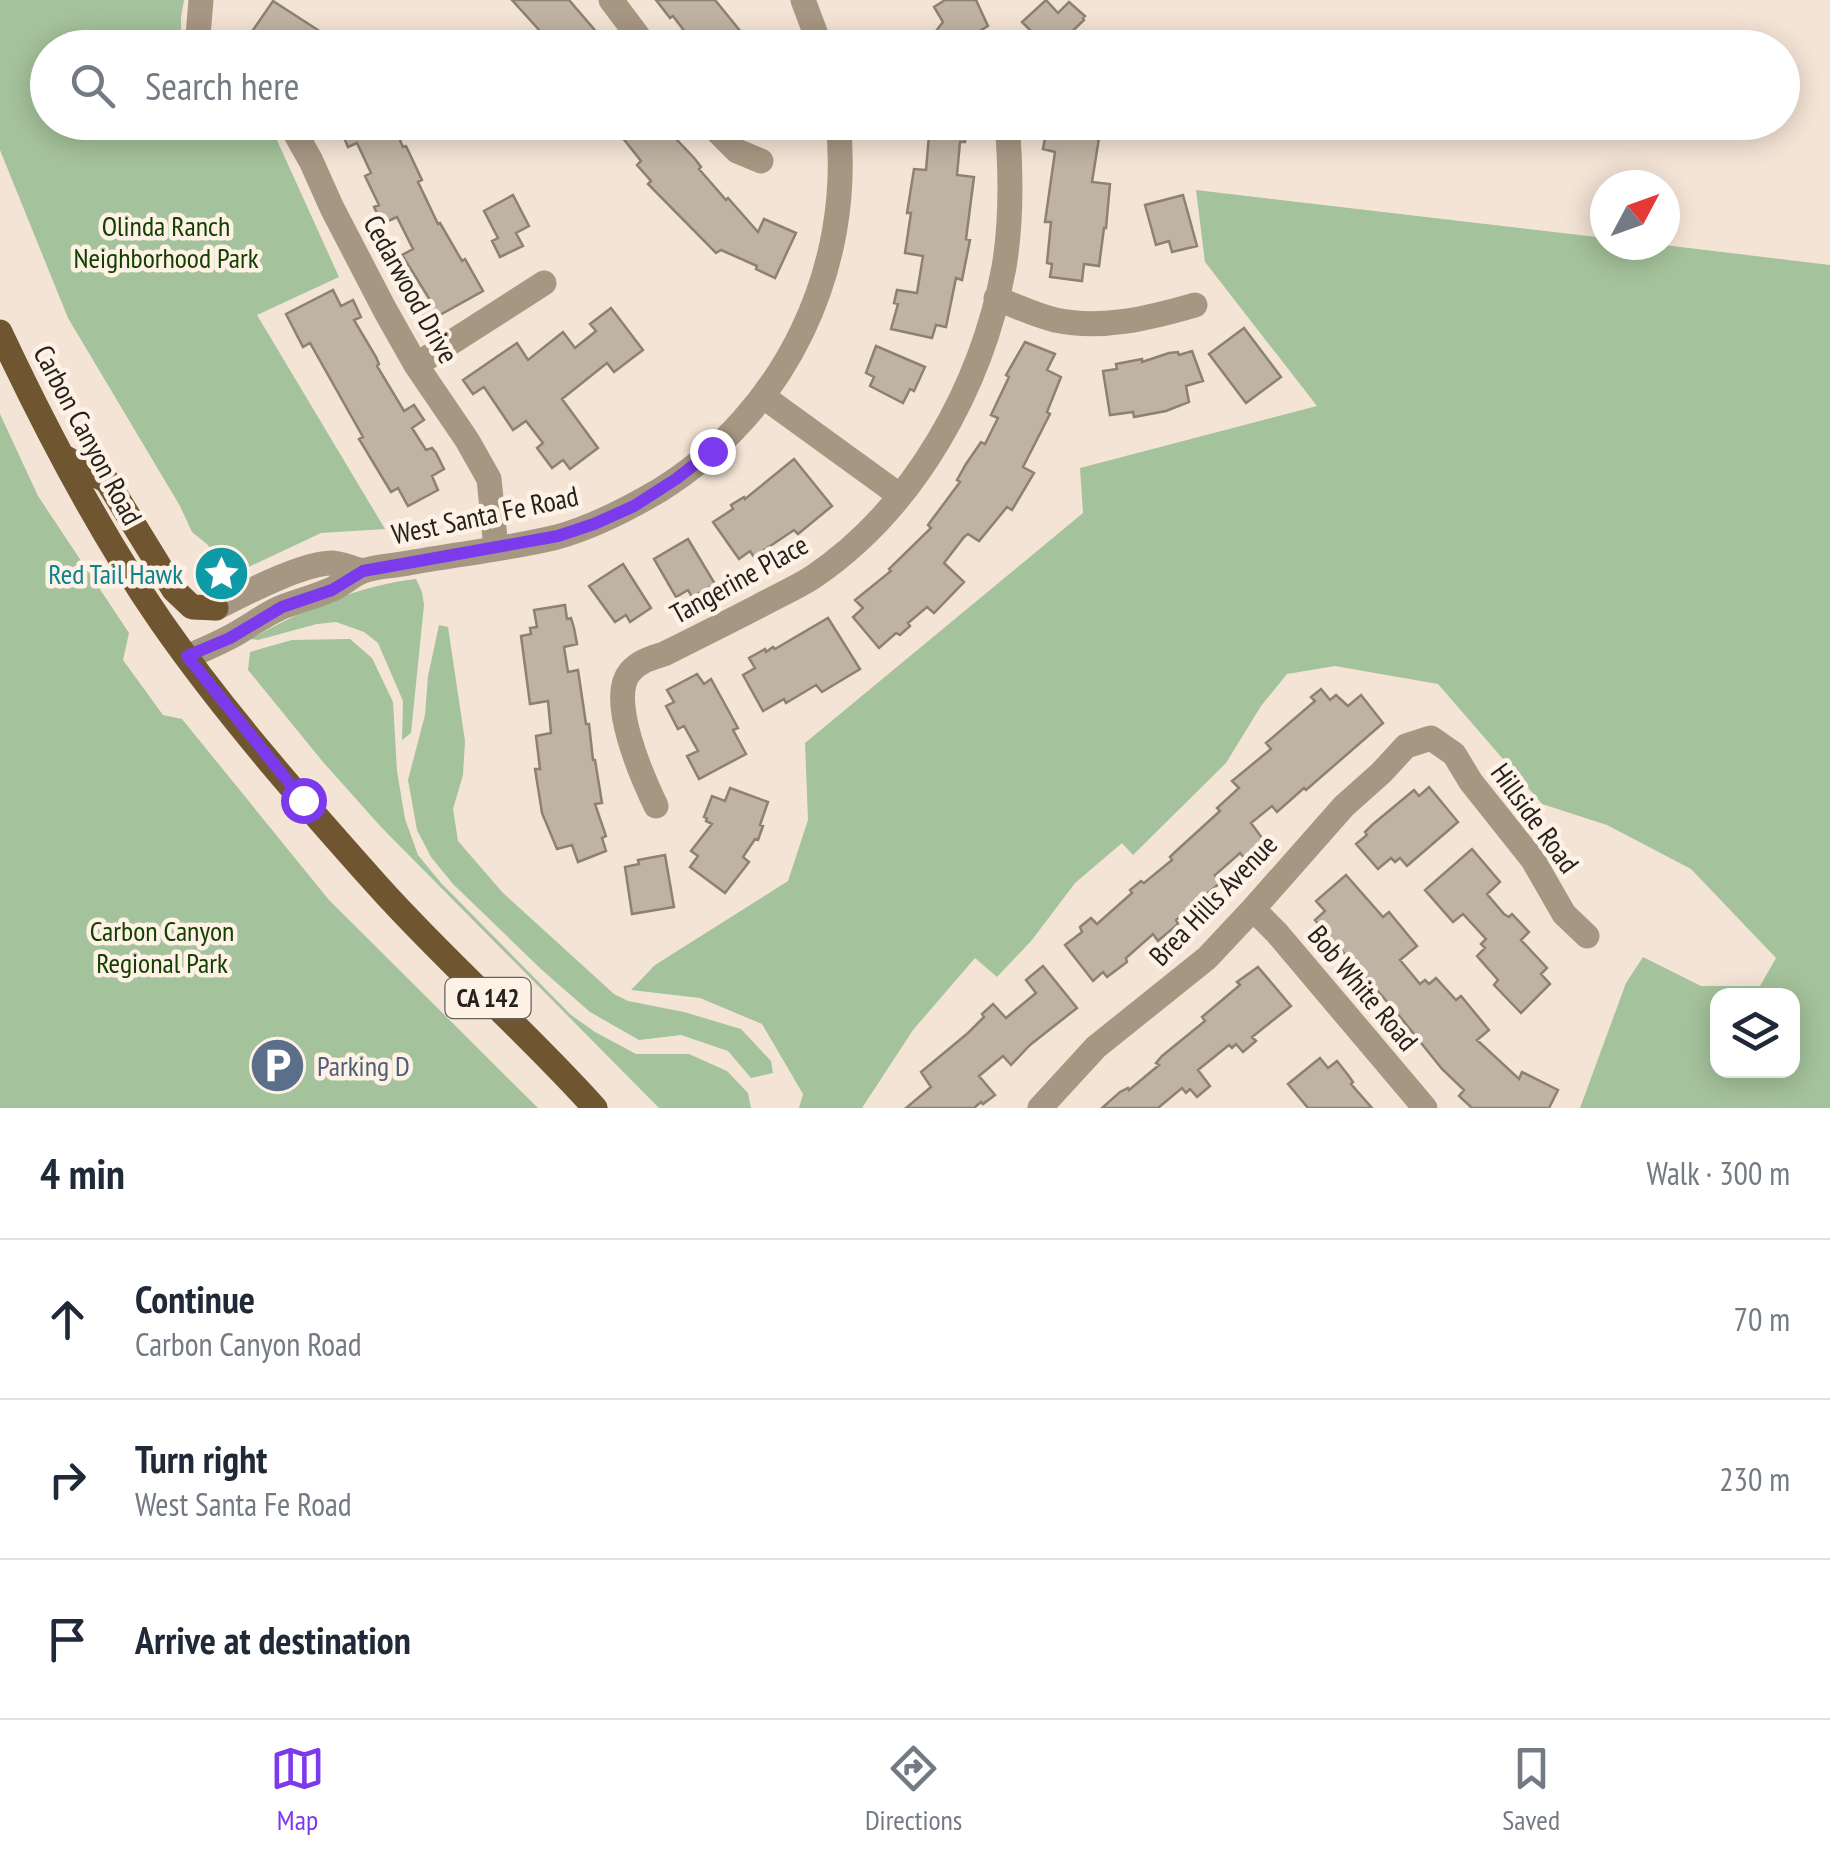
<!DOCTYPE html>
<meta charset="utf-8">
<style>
body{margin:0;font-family:"PT Sans Narrow",sans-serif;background:#f2f2f3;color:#1f2937}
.controls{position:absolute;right:30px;bottom:30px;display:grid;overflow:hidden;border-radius:20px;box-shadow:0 5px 25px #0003}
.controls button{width:90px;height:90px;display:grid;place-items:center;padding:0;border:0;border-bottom:2px solid #e0e1e3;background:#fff;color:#1f2937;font:50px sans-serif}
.compass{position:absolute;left:1590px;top:170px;width:90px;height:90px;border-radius:50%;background:#fff;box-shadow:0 5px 25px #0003;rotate:49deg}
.stop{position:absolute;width:30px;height:30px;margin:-22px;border:8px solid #7c3aed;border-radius:50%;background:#fff}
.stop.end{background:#7c3aed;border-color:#fff;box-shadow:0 2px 10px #0008}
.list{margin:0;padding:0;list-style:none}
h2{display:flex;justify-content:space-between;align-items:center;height:130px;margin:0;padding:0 40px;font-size:42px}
h2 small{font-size:32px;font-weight:400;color:#747a83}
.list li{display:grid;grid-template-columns:65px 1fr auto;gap:30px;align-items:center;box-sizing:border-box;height:160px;padding:0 40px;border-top:2px solid #e0e1e3}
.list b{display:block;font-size:38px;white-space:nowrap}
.list p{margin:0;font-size:32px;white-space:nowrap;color:#747a83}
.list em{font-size:32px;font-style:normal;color:#747a83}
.icon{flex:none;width:55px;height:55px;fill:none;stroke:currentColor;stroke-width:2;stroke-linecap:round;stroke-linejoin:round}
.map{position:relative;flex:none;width:1830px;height:1108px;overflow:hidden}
.search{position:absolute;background:#fff;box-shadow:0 5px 25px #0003;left:30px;right:30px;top:30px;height:110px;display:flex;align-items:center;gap:25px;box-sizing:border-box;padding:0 35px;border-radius:55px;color:#747a83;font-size:38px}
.sheet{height:610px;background:#fff}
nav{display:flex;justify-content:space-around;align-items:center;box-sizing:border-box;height:140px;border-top:2px solid #e0e1e3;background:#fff;font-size:28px;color:#747a83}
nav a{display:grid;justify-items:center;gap:5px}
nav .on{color:#7c3aed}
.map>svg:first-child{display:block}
.green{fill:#a4c29b;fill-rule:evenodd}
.building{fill:#bfb3a3;stroke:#8c8172;stroke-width:2.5}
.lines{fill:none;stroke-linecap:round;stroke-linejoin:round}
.minor{stroke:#a69783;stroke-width:25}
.major{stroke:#6f5631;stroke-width:25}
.route{stroke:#7c3aed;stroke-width:12}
.labels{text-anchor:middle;stroke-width:9;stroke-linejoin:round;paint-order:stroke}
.shield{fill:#fef1e6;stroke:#675f59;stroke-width:2.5}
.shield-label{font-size:25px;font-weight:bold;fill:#26211c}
.park-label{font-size:28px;fill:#134000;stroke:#fef1e6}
.street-label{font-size:28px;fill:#26211c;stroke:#fef1e6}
.culture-label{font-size:28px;fill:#0d838f;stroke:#fef1e6;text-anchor:end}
.service-label{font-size:28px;fill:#4e5e75;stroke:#fef1e6;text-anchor:start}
</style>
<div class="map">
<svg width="1830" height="1108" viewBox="0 0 1830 1108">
<rect width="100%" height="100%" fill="#f4e4d6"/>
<path class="green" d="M0,0H184L181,17V47L48,48V122H185L186,126L196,122L260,123L276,138L339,277L257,315L385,529L321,533L236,573L227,562L218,561L208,545L192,532L180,506L68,318L0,150Z
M1196,190L1605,238V245H1664L1830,265V1108H1580L1626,983L1643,957L1701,986H1760L1776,958L1691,869L1607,825L1542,804L1438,684L1335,666L1287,674L1261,706L1226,763L1133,855L1122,843L1075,883L1032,940L997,977L975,958L913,1030L862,1108H799L803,1094L762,1024L700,998L631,990L655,965L788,881L808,820L805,743L1083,513L1080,468L1317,406L1205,262ZM1718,996H1792V1070H1718Z
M0,414L38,496L129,633L123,660L163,715L182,719L329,900L538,1108H0Z
M416,579L422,592L424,605L411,733L402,740L403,701L378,643L364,632L336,622L317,624L258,640L251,639C299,611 361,585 416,579Z
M439,625L448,627L465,741L463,775L453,809L458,841L503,893L614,994L628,1001L684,1012L741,1029L771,1061L773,1073L751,1078L728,1051L681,1035L639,1040L590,1012L542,970L453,884L431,857L417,830L408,780L425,715L428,676Z
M350,639L372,658L393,702L397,771L405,819L418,855L441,883L571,1015L595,1032L636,1054H689L727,1071L748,1093L751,1108H659L382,828L323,762L248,670L250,652L292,640Z"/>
<path class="building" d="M512,0H569L599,35L596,38L604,48H548L536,34L540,31Z
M656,0H715L754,48H697L673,16L670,18Z
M945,0H976L988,26L978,32L981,38L966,48H958L950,35L940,48H923L943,22L934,7Z
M1046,0L1058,13L1069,2L1085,16L1083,18L1084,20L1055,48H1042L1029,35L1032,32L1022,22Z
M273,1L321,32L347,48H260L264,42L251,33Z
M337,122H392L403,147L406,146L422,180L418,182L438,224L440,223L462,261L465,259L483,291L427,322L418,306L430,300L402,255L413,249L397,217L382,224L374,207L379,205L365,176L371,173L357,143L348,147Z
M610,122H660L695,159L701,167L699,169L726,200L728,198L758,232L764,219L796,233L775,278L756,269L757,266L721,250L716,253L648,184L651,181L637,165L641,161Z
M902,122H967L965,142H960L957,175L974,177L966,239L970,240L962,280L956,278L946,327L936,325L932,338L891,329L898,304L894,303L897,290L917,293L923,256L905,253L911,213H907L914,169L926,170L929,135L901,132Z
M1050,125L1100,132L1092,182L1110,184L1106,228H1104L1099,266L1084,264L1082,281L1050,277L1052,264L1047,263L1051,222H1045L1055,152L1043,149L1047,126Z
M513,195L529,226L516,233L523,246L500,257L492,241L498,238L484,211Z
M1183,195L1197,246L1172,252L1169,241L1156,245L1145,205Z
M333,290L341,306L353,300L361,317L354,320L376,357L379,364L377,366L404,411L414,405L424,420L412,428L426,450L432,448L436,453L444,469L432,476L438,490L408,506L398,488L391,492L359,439L363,437L310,343L303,347L286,314Z
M611,308L643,350L614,372L607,363L562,399L598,448L570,469L563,460L552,468L537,448L543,443L526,421L513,430L484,387L473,394L463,380L517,343L528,360L563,332L575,348L596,331L590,324Z
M1244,328L1281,377L1246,403L1209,354Z
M1025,342L1055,354L1047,370L1061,377L1047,412L1050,414L1023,467L1034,473L1012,510L1007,507L979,541L968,534L964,537L944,563L964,582L934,613L927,607L908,623L910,626L900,635L896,633L879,648L853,617L863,608L855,600L891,571L889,569L931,528L928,525L960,482L957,480L966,464L981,442L985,444L998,418L991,415L1009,377L1006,375L1009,370Z
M876,346L925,367L914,391L910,389L903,403L870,386L874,377L866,373Z
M1192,351L1203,381L1186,386L1189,402L1166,411L1134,417L1133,412L1110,415L1103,371L1117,369L1116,364L1142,359V362L1169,353L1178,352L1179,355Z
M794,459L832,506L798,534L794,530L754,557L750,551L739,559L713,522L733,509L731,505L744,497L745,499Z
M688,539L715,584L692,597L688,590L676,597L654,559Z
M623,564L651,608L630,622L626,615L615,622L589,586Z
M565,605L567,619L571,618L574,628L577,644L564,647L568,672L578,670L586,724H589L593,760H595L602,803L595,804L606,836L602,838L606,851L578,862L572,845L557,849L542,813L535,769H540L536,736L551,733L548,701L530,704L521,636L531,634L530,628L537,627L534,610Z
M828,618L860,669L822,692L816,685L786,703L784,699L763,711L743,675L755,668L749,658L765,649L766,652L773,647L775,649Z
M697,674L704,684L711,679L738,728L733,730L746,754L699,779L687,756L698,751L684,726L678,729L666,706L674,702L667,690Z
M1321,689L1330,700L1336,695L1348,706L1361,695L1383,723L1306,790L1304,788L1277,812L1272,806L1251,823L1265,842L1245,859L1240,853L1215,875L1221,882L1176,920L1178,924L1158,941L1153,934L1126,958L1127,962L1107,977L1103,972L1093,981L1065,945L1082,932L1080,927L1091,918L1097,924L1132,893L1130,890L1141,881L1144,883L1172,860L1170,857L1174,853L1220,811L1217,808L1239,788L1232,781L1271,749L1266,743L1315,701L1311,697Z
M1429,787L1458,822L1407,866L1400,858L1395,862L1391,858L1378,869L1356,844L1367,835L1365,832L1372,825L1414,790L1419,796Z
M730,788L768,802L760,825L763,826L758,840L755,839L743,857L749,862L725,893L690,867L698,856L691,851L712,824L706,821L707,818L704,817L712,796L725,801Z
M1472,849L1500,882L1487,894L1504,914L1509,917L1512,914L1529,932L1521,940L1547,968L1541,974L1550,984L1521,1013L1494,985L1498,980L1477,956L1485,948L1481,944L1486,939L1463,914L1453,922L1425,890Z
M665,855L674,907L632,914L625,867L639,864L638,860Z
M1346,875L1383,917L1389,912L1417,946L1400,960L1420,984L1425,980L1429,984L1436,978L1456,1000L1461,996L1489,1030L1477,1040L1519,1079L1522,1072L1558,1090L1549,1108H1472L1459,1096L1464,1090L1442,1069L1397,1013L1315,920L1325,911L1316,901Z
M1043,966L1077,1008L1030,1045L1011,1065L1003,1056L979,1076L995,1095L983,1104L981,1102L974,1108H906L931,1087L921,1072L968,1033L984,1017L982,1014L993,1004L1006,1018L1036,993L1026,980Z
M1258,967L1291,1006L1252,1037L1256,1041L1243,1052L1236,1044L1232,1048L1229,1045L1198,1070L1210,1086L1197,1097L1190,1089L1186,1093L1182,1088L1158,1108H1102L1120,1092L1128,1088L1129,1090L1159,1065L1156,1063L1162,1056L1205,1021L1202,1017L1240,985L1237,982Z
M1320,1058L1328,1068L1337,1061L1348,1075L1353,1082L1351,1084L1372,1108H1308L1288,1084Z"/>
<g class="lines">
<path class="minor" d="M611,0L647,48
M803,0L821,48
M197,48L201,0
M289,122L311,161L332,208L385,310L416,365L467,440L489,479L496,548
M708,122L737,151L761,161
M996,298C1015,306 1035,315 1055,320C1103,330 1150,318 1195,305
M416,365L544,283
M764,397L899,495
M216,608C244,594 300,564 331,563C341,563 353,569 363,571
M187,657C200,651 215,645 228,638C246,629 262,616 280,608C297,601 314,597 330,590C342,585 351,576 363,571C376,566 394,566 408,563C457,554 508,549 557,537C593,527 628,509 660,490C785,412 854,269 838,122
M656,806C643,779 607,698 630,672C639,661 652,658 664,654C696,638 728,622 759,606C777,596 796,588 813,577C915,508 982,386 1004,267C1012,220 1011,170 1007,122
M1253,909L1277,933L1425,1108
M1040,1108L1096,1047L1207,958L1253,909L1344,806L1381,773L1406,746L1431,738L1454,754L1471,782L1533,860L1564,914L1587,936"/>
<path class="major" d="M0,332C47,432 99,532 162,623C227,716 303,802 378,886C447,963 526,1031 595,1108
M62,456L107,481L174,590L192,607L216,608"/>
</g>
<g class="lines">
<path class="route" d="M303,800L187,656L230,638L282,607L332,590L363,571L558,536L594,524L634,506L676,479L712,451"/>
</g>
<defs>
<symbol id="sight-disc" viewBox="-11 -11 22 22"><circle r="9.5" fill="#0f9aa8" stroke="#fef1e6"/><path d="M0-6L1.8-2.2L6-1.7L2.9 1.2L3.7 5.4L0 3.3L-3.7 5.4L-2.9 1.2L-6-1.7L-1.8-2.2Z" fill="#fff"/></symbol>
<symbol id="parking-disc" viewBox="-11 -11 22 22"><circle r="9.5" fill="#5c6f8a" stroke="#fef1e6"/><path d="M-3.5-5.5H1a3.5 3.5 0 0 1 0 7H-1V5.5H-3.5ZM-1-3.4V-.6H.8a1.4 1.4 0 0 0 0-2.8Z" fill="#fff"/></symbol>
</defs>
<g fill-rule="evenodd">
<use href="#sight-disc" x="190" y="542" width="63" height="63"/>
<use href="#parking-disc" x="246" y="1034" width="63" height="63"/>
</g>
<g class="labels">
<rect class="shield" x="445.5" y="978" width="85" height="40" rx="8"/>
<g class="shield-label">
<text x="488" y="1007">CA 142</text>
</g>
<g class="park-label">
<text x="166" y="236">Olinda Ranch<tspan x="166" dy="32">Neighborhood Park</tspan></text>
<text x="162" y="941">Carbon Canyon<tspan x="162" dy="32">Regional Park</tspan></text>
</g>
<g class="street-label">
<text transform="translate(411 289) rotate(61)" y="10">Cedarwood Drive</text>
<text transform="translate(88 435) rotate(62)" y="10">Carbon Canyon Road</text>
<text transform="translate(485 515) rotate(-12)" y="10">West Santa Fe Road</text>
<text transform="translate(739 579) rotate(-29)" y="10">Tangerine Place</text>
<text transform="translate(1535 818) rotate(54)" y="10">Hillside Road</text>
<text transform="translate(1213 900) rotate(-46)" y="10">Brea Hills Avenue</text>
<text transform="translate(1363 988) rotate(50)" y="10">Bob White Road</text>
</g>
<g class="culture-label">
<text x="183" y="584">Red Tail Hawk</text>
</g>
<g class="service-label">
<text x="317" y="1076">Parking D</text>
</g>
</g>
</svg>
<div class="controls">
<button><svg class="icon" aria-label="layers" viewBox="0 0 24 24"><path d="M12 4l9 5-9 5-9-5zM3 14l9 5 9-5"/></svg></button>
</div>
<svg class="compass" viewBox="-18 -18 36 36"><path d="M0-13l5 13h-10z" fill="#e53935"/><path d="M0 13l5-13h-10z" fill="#747a83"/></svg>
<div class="stop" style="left:303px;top:800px"></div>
<div class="stop end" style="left:712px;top:451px"></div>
<div class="search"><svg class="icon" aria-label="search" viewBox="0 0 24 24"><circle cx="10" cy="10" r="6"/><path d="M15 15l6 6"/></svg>Search here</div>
</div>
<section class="sheet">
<h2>4 min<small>Walk · 300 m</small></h2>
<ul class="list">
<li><svg class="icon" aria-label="ahead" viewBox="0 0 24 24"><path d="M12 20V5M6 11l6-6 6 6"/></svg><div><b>Continue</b><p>Carbon Canyon Road</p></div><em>70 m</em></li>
<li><svg class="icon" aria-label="right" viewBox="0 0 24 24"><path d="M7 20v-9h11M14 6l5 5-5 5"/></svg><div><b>Turn right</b><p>West Santa Fe Road</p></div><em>230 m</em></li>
<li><svg class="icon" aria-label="arrive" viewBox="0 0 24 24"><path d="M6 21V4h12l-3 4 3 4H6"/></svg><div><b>Arrive at destination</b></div></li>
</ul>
</section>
<nav>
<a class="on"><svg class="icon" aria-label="map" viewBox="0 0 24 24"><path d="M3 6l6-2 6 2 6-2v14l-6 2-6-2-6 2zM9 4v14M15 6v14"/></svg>Map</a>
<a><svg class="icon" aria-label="directions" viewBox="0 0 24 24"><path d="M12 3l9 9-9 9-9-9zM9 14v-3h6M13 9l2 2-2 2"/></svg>Directions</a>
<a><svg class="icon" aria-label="saved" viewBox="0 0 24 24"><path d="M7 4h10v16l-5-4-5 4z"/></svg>Saved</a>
</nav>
